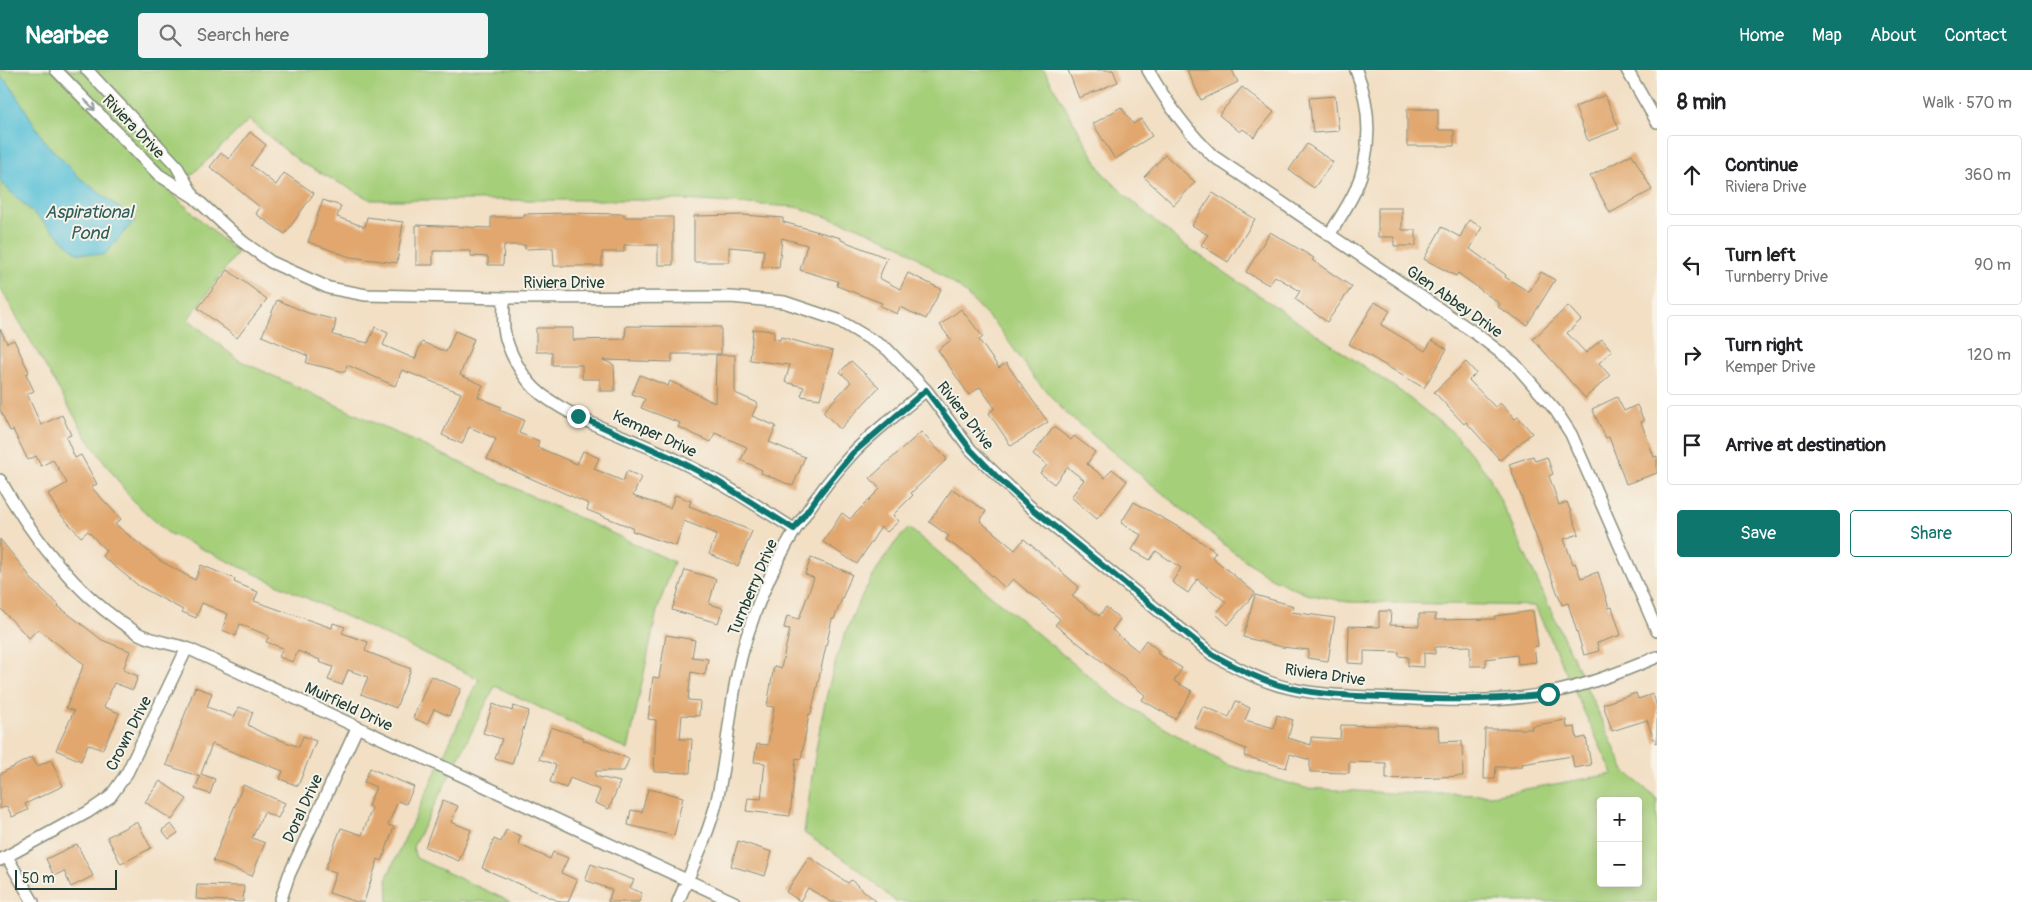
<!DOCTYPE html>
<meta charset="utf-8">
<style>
body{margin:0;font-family:Pangolin,sans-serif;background:#f2f2f2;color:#202124}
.controls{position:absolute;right:15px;bottom:15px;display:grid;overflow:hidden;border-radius:5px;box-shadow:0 2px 12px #0003}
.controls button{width:45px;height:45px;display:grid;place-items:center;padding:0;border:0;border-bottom:1px solid #e0e0e0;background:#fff;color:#202124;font:25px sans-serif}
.scale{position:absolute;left:15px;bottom:12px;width:102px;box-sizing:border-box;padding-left:5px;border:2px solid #1f3d34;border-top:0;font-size:14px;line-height:18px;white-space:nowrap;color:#1f3d34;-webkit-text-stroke:4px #f7f3e8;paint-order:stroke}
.stop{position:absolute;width:15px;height:15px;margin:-11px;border:4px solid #0f766e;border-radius:50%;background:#fff}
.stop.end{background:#0f766e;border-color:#fff;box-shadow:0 1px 5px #0008}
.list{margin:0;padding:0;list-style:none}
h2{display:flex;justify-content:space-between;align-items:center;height:65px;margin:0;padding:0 20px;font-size:21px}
h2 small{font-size:16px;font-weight:400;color:#757577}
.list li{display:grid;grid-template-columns:32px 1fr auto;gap:15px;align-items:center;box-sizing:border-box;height:80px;margin:0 10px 10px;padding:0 10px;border:1px solid #e0e0e0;border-radius:5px}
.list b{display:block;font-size:19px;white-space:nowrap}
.list p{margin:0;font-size:16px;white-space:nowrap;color:#757577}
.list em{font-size:16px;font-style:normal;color:#757577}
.actions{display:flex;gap:10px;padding:15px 20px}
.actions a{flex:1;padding:11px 0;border:1px solid #0f766e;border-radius:5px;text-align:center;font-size:18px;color:#0f766e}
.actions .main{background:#0f766e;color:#fff}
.icon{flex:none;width:28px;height:28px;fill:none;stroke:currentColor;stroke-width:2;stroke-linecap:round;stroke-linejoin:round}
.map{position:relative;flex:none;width:1657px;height:832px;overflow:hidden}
header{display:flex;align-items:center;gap:30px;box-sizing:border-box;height:70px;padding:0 25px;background:#0f766e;color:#fff}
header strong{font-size:24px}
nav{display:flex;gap:28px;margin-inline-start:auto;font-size:18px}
.search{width:350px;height:45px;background:#f2f2f2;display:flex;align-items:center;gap:12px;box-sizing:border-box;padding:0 18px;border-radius:5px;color:#757577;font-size:19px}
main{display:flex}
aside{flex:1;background:#fff}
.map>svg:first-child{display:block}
.green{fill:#a6cf7a;stroke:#628657;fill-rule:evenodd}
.water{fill:#5ac1d8;stroke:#3c7f86}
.building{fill:#e1a76e}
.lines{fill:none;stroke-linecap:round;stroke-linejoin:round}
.minor-casing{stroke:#888e7c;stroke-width:14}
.minor{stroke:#fff;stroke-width:11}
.oneway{stroke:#8f9e9a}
.route{stroke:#0f766e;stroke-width:6}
.labels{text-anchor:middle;stroke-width:4;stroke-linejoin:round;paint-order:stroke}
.street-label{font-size:16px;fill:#1f3d34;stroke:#f7f3e8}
.water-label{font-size:18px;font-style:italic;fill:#2e5e5d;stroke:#f7f3e8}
</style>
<header>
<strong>Nearbee</strong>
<div class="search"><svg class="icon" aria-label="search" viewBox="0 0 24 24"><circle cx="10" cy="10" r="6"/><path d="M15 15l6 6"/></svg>Search here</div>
<nav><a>Home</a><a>Map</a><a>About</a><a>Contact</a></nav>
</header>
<main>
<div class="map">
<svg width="1657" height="832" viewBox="0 0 1657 832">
<rect width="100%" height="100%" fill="#f7f3e8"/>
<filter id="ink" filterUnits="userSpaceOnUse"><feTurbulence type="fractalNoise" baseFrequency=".02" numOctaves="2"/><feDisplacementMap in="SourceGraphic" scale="10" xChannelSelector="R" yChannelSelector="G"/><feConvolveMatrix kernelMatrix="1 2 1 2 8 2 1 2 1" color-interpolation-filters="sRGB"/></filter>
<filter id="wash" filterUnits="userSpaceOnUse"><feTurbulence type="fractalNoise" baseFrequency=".0096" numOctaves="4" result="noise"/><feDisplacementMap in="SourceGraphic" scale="20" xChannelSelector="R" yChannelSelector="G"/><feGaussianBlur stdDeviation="1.12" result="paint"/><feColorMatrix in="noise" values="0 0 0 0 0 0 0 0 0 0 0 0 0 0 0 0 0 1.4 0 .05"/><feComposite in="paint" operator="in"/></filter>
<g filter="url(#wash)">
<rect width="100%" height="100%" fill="#f2dfc4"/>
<path class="green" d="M0,0H1044L1103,103L1127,127L1180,172L1400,321L1455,364L1489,406L1625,701L1657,729V832H896L854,796L804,763C817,671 826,580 877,500C886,485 895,471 909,458L1118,630L1225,694L1305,718L1391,723L1491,725L1613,704L1535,536L1348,532L1306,524L1271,508L1232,481L1066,343L1034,308L1000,259L962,220L903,177L858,157L796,137L683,130H371L300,92L249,50L172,124L237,183L188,249L237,289L674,492L657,541L628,680L495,616L413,777L416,788L511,832H388L387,807L479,609L168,463L132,430L87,368L0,218ZM1601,731H1638V813H1601Z"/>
<path class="water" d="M0,6L10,15L46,73L80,108L135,150L104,185L77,183L0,112Z"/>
<g id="blocks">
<path class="building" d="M1068,0H1113L1118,12L1079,28Z
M1187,0H1232L1238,12L1201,30Z
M1242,17L1274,42L1254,67L1243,59L1240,62L1219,45Z
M1605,25L1619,59L1588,71L1575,37Z
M1335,26L1339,61L1313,63L1309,28Z
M1121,37L1133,54L1141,49L1152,66L1115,89L1093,54Z
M1407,39H1438V60H1454V76H1407Z
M250,62L266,75L251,95L276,115L284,103L314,123L285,164L256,144L260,137L210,97L221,83L229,89Z
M1307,74L1333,92L1314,118L1289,100Z
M1632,84L1652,120L1610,143L1590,106Z
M1165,85L1195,112L1174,135L1144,107Z
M1213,123L1255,149L1228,192L1201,175L1208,165L1192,155Z
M323,130L341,136L337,147L365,157L367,147L403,152L397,193L350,187L308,172Z
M1378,138H1402V160H1416V176H1394V167H1378Z
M568,143L624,144V147H673V195H658V175H624V182H602V196H554L553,178L525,179V175H504L503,195H488V187L471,186V181H433V195H416V155L491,158V147H524V144Z
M743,145L783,148V152L841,168V170L887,188L879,208L900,219L908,203L941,219L926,249L900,237L897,244L880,236L882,233L837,216L838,211L800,200L807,175L782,168L779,198L762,197L764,180L729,177V192H694V146Z
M1469,150L1482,157L1470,179L1506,205L1505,207L1529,222L1541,202L1555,210L1527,255L1498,237L1500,234L1458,203L1456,206L1424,189L1442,157L1460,167Z
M1270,162L1314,188L1312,190L1352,217L1327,252L1295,229L1300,221L1275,206L1269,215L1246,202Z
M228,200L267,229L237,268L198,238Z
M277,230L308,243L336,250L333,265L368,273L375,257L388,263L383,275L415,289L422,272L446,282L455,261L474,269L460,305L483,315L478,327L501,337L499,340L524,350L519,363L539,371L537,377L577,394L583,381L599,388L594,399L623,411L627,401L641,407L633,426L670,438L675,425L691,431L689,436L752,461L738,496L709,484L717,464L684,451L676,476L632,461L633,458L587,440L589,434L487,389L496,369L469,357L462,374L442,365L461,323L402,300L395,316L347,295L345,302L306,293L308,286L262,266Z
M1375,232L1390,241L1381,255L1425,281L1432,270L1447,279L1424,318L1349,274Z
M1568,236L1581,250L1567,263L1586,283L1602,269L1612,281L1599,293L1610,306L1585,328L1533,269Z
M961,239L983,267L979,270L999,298L1006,293L1048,352L1011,376L989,343L995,338L980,317L969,325L938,280L951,270L940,255Z
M626,256L721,257V284H672V292L603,290L614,295L615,321H600V309H582V295H552V282H536V258H573V270L625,269Z
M0,259L7,273L14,270L29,302L26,304L34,321L27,324L41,355L62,345L71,365L66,367L75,388L81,385L97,414L91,417L121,449L115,454L159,490L195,510L201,495L235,509L234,512L258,522L254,531L332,558L333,553L345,557L342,563L368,572L365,581L411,599L396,638L361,624L368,607L348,600L342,615L328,610L333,597L319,592L320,590L298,581L293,592L279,587L283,578L266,572L269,566L240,554L236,566L222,560L228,544L202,533L196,548L182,542L183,540L139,516L102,486L106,481L88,461L81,467L59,443L48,424L67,413L53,390L41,396L36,386L28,390L13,360L10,361L0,340Z
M753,259L774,261V269L780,270L781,267L833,281L820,329L801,326L804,317L785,312L790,295L750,290Z
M716,285H735V323L758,333L752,346L776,356L769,372L805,387L793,416L761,403L762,400L741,390L747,377L715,363L711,372L678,357L680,353L641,338L645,329L632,324L640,305L668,316L670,311L715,333Z
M851,291L879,317L840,359L823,342L851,312L840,302Z
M1466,292L1476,303L1469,310L1495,337L1500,333L1515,349L1518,347L1532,363L1500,390L1466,352L1464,354L1434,322Z
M1617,327L1624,341L1637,335L1644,351L1641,352L1654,387L1657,386V403L1626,414L1609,367L1606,368L1592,339Z
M1054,357L1071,370L1074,366L1095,382L1087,394L1105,408L1112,399L1127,411L1097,449L1071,427L1084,410L1067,397L1054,414L1040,403L1047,395L1033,384Z
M921,362L947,389L911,423L913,425L893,445L899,451L887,462L881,457L857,494L823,472L842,443L850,449L880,419L870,408Z
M1533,386L1535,391L1547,387L1553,404L1549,406L1559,435L1567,432L1579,464L1564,469L1573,494L1575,493L1581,508L1598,502L1609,538L1612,537L1621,565L1597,573L1599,581L1584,585L1568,533L1562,535L1509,394Z
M952,419L986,441L980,451L1015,480L1024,469L1079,517L1072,526L1099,546L1106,537L1120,549L1112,560L1138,581L1146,570L1159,581L1157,583L1182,598L1174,611L1192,621L1175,649L1142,630L1145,625L1055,555L1060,549L1013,509L1005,518L973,488L946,470L949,466L929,452Z
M1134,432L1182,459L1216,482L1212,487L1255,523L1228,555L1216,544L1226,532L1197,509L1188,523L1172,512L1181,498L1156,481L1150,490L1132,480L1141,465L1121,453Z
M0,469L29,505L28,506L59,535L58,536L102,570L130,581L123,600L138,606L133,620L114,613L104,637L119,643L114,656L102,680L88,674L81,691L56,680L74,641L66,638L84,594L38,559L29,568L0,538Z
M811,488L852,504L834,549H832L811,644H809L801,689L796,688L790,746L746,741L748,728L761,729L765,693L754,692L757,674L768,675L774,637L767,636L774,596L781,598L790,559L784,558L787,546L799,549L814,508L805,504Z
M685,500L716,509L709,534L723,538L718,553L672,540Z
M1255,525L1294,536L1292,542L1335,548L1328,591L1307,588L1309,580L1282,577L1243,567Z
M1379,541H1391L1390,555L1419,556V544H1436L1435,550L1495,549V546L1533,541L1538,576H1534L1536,592L1518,594L1517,585L1486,589V596H1470V576L1435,577V584L1424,583V597L1408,596V587L1399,586V582L1364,581V594L1348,593L1349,556L1379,557Z
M666,565L695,570L692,587L708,589L705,605L691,602L688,630L700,631L699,646L682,645L680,669H692L690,703L654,702L656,650L648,649L653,607L659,608Z
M431,606L461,619L449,646L434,639L427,654L413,648Z
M195,617L212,623L207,637L234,647L239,637L253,642L248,655L262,663L299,677L303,666L316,671L298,716L280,709L283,701L212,674L201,704L215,709L210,724L195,719L200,707L166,695Z
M1636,623L1638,629L1653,624L1657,637V672L1655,673L1647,650L1612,661L1603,634Z
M1236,631L1250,638L1245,650L1274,658L1277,645L1293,650L1288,668L1311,675V667L1340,669L1341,655L1438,657L1439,672L1462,671L1463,706L1386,709V693L1349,692V703L1310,702V690L1290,684L1286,698L1244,686L1246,679L1194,657L1203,636L1229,647Z
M493,634L512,641L513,636L529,641L512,694L495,689L502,669L483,663Z
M1566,650L1567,658L1575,657L1577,669L1586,667L1591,695L1574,698L1572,686L1522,694V697H1496L1495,709H1484L1485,659H1532L1531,656Z
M551,657L584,668L583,670L629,689L624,701H596L595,706L620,712L609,739L595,733L600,720L570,708L566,718L550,712L556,695L539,689Z
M32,687L37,696L51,690L63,716L25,734L28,740L12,747L7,736L0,739V704Z
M370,698L414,717L406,734L398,731L388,755L394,757L382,791L378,789L364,832H357L329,823L336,802L325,799L341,758L362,765L372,738L368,736L376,717L364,712Z
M160,711L187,729L172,750L145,732Z
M243,715L285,733L278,748L264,742L252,768L265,773L252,806L213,791Z
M648,719L683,727L674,766L628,755L631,740L642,742Z
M443,730L458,736L451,752L471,760L459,791L425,777Z
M134,753H138L151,778L121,794L107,767Z
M171,754L178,763L169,769L162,760Z
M506,760L521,766L518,774L550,789L553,782L568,788L561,803L577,810L568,832H561L482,798L494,769L501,772Z
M738,771L772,782L765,806L731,796Z
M77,774L93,806L71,817L64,801L54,806L46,789Z
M809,787L848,813L851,810L877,832H831L808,818L800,831L786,822Z
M591,794L634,810L630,818L642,823L639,832H608L612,820L585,810Z
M197,815L244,816L243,832L196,829Z"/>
</g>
</g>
<g filter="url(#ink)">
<use href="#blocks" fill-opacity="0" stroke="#888e7c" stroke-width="1"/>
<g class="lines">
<defs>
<path id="minor" d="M56,0L159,105L194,127L243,172L271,192L329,218L366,225L504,228L731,227L784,232L838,250L887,279L926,320L971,380L1028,435L1213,585C1237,598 1262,612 1289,618C1322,626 1357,626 1391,628C1443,630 1497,634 1549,623C1586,616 1622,602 1657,587
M87,0L176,95L193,125
M1148,0C1166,32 1186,60 1213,86L1475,263L1514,293L1556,341L1571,364L1657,561
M1627,0L1657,52
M1329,165C1338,151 1348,136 1355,121C1372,83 1372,39 1356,0
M504,228C504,238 503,249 504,259C507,280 523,310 541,324C580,354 633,368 677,390C718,410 756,435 794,459
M0,410C34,470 78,528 139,564C153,571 172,574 187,578L734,832
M7,787L33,832
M0,790L88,742L110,727L127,703L187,578
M280,832L289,805L357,658
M678,832C692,798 708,766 717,730C729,676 730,619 747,566C768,499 805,436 852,384C873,361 902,341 926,320"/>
</defs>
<use href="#minor" class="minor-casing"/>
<use href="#minor" class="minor"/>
</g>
<defs><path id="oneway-shaft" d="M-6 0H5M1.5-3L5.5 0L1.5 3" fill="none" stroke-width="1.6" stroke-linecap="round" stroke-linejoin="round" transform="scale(1.25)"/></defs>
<use class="oneway" href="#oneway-shaft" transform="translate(90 35) rotate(46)"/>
</g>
<g class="lines" filter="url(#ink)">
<path class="route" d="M578,346L677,390L717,411L794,459L821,422L853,383L926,320L971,380L998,408L1028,435L1213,585C1237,598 1263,612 1290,618C1321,625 1353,626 1385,627C1442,630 1491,631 1548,624"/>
</g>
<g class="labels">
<g class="street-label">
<text transform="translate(134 56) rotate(46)" y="6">Riviera Drive</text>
<text x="564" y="218">Riviera Drive</text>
<text transform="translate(1455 231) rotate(35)" y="6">Glen Abbey Drive</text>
<text transform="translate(966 345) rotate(52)" y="6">Riviera Drive</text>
<text transform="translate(655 363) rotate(25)" y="6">Kemper Drive</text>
<text transform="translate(752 517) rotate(-67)" y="6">Turnberry Drive</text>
<text transform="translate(1325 604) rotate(8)" y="6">Riviera Drive</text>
<text transform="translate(349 636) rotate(25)" y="6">Muirfield Drive</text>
<text transform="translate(128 663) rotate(-63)" y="6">Crown Drive</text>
<text transform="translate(302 738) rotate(-65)" y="6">Doral Drive</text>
</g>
<g class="water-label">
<text x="89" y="148">Aspirational<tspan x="89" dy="21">Pond</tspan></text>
</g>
</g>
</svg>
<div class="controls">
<button>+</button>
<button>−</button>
</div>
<div class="scale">50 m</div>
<div class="stop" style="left:1548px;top:624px"></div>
<div class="stop end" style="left:578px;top:346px"></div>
</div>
<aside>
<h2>8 min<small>Walk · 570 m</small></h2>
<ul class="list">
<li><svg class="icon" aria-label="ahead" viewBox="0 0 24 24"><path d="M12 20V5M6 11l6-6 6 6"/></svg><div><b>Continue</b><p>Riviera Drive</p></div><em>360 m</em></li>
<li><svg class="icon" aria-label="left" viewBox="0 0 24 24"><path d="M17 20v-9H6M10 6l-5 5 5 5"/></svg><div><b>Turn left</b><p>Turnberry Drive</p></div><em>90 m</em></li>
<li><svg class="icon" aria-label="right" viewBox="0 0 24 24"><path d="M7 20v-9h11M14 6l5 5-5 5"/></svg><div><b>Turn right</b><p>Kemper Drive</p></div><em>120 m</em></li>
<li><svg class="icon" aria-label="arrive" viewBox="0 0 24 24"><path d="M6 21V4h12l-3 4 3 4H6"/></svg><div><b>Arrive at destination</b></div></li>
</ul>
<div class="actions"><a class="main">Save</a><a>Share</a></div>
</aside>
</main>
